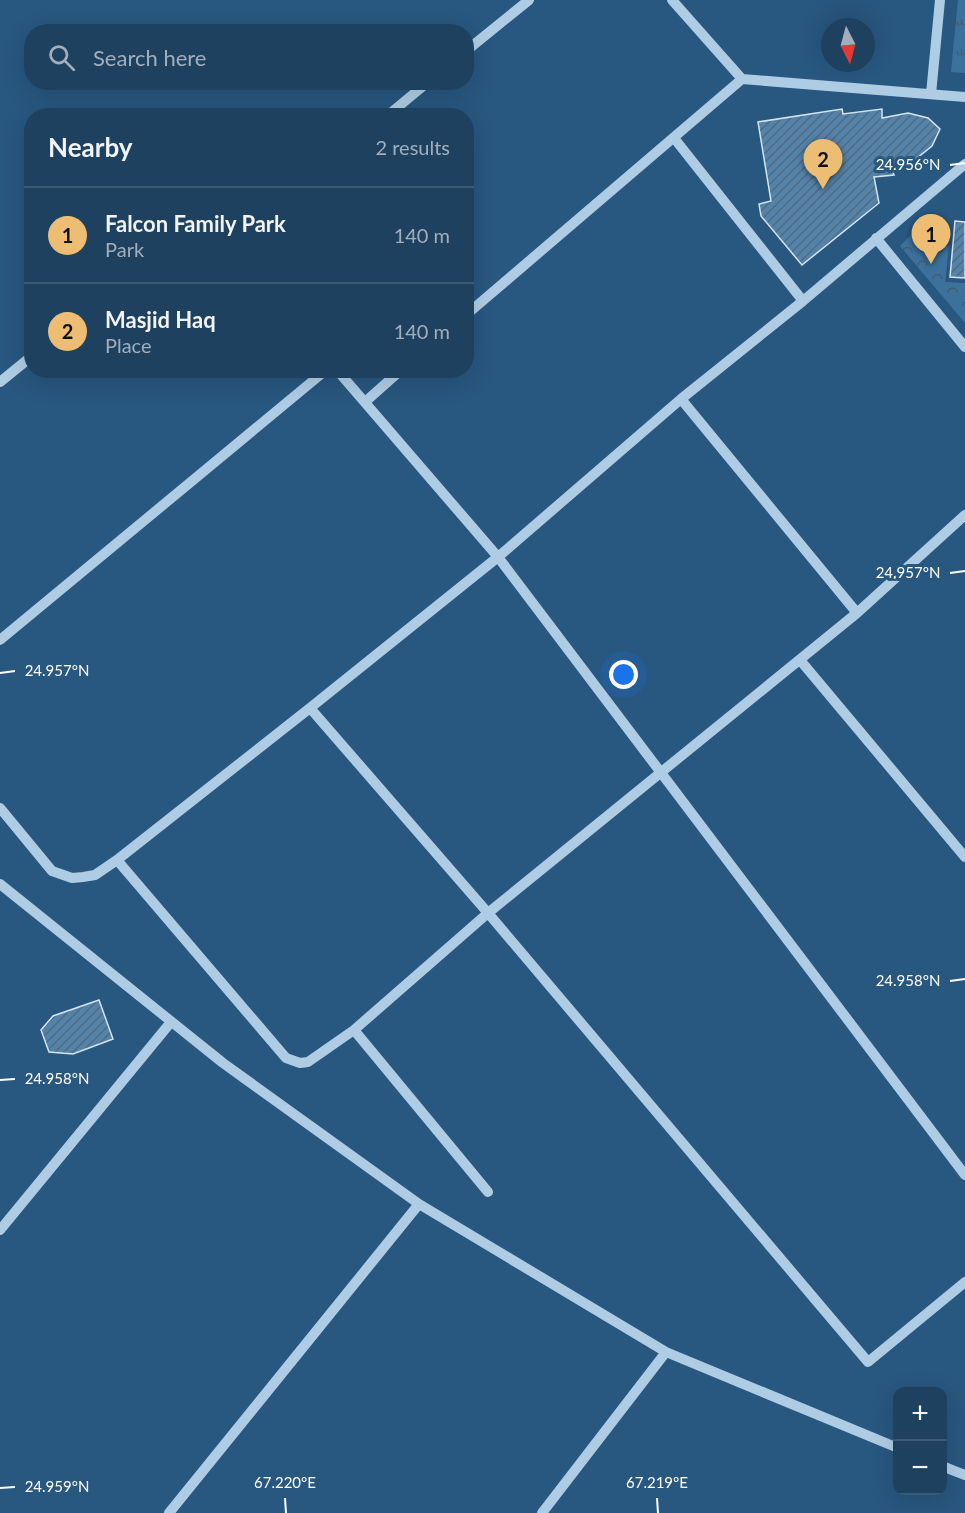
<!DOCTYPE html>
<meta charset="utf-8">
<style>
body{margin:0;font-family:Lato,sans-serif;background:#264865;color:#f1f3f6}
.controls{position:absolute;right:18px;bottom:18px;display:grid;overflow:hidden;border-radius:12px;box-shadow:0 6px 24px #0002}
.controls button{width:54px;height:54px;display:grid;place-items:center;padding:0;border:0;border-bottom:2px solid #3c5a74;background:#1e415f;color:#f1f3f6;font:30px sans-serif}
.compass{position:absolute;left:821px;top:18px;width:54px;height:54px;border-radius:50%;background:#1e415f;box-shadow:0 6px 24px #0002;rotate:174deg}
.you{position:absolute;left:624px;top:675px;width:21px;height:21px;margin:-15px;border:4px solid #fff;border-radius:50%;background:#1a73e8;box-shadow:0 0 0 9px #1a73e833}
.badge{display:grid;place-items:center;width:39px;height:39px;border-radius:50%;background:#edbd74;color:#111;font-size:20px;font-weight:700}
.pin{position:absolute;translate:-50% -50px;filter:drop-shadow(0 2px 3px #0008)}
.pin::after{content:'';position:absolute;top:32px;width:21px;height:18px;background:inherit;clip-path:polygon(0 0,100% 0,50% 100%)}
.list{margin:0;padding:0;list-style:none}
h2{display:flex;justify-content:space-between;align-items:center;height:78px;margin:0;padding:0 24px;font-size:26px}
h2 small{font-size:20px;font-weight:400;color:#a1afbd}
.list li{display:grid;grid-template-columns:39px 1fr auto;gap:18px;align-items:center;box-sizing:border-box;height:96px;padding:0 24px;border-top:2px solid #3c5a74}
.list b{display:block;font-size:22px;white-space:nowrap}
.list p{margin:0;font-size:20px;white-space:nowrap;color:#a1afbd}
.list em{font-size:20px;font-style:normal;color:#a1afbd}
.icon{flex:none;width:33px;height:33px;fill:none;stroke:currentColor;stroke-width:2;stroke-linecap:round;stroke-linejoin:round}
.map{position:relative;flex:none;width:965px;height:1513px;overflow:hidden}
.search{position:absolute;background:#1e415f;box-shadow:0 6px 24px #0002;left:24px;top:24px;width:450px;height:66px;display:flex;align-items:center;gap:15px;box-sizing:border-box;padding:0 21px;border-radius:24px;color:#a1afbd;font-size:22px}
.panel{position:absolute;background:#1e415f;box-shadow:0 6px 24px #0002;left:24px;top:108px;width:450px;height:270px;border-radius:24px}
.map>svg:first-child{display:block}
.grass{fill:url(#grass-tufts)}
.park{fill:url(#park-crowns)}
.building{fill:url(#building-hatch);stroke:#d1e5f4;stroke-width:1.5}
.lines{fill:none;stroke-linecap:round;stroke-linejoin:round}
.minor{stroke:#aecde5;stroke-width:10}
.ticks{fill:none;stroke:#fff;stroke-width:2}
.ticks-label{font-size:15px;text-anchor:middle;fill:#fff;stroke:#28577f;stroke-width:6;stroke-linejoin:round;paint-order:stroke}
</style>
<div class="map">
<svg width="965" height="1513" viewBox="0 0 965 1513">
<defs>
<pattern id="grass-tufts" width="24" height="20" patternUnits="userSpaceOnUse" patternTransform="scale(1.5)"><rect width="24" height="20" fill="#3c719c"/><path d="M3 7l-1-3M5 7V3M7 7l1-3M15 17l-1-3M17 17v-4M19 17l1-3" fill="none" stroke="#465b6c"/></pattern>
<pattern id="park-crowns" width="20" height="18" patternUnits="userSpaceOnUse" patternTransform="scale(1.5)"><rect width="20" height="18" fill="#3c719c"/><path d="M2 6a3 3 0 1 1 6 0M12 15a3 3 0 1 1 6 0" fill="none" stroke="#465b6c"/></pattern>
<pattern id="building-hatch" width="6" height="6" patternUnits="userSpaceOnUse" patternTransform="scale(1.5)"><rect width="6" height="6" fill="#5483a9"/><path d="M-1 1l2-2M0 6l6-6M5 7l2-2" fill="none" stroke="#506a7f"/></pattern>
</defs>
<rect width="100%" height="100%" fill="#28577f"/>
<path class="grass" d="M958,0H965V73L951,72Z"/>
<path class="park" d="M912,234L927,245L949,246L945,282L965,283V323L900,246Z"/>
<path class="building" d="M842,109L843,114L882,109V118L908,113L928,118L940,129L932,146L917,158L892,168L894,175L874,177L879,203L802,265L761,216L759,204L771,201L758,122Z
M955,221L965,222V278L950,277Z
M99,1000L113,1039L73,1054L49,1052L41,1030L53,1016Z"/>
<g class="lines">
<path class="minor" d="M672,0L742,79L965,97
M466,51L529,0
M931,94L940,0
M387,116L428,82
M674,138L803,301
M876,238L965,347
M466,315L742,79
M337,370L498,557L965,1175
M0,382L32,356
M681,399L857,613
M365,402L401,370
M0,640L326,370
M800,660L965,857
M310,708L488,913L868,1362L965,1282
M0,808L52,871L72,878L83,877L95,875L117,860L310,708L498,557L681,399L803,301L965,164
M117,860L286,1058L300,1063L308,1062L354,1030L488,913L857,613L965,515
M0,884L223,1063L419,1204L666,1352L542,1513
M354,1030L488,1192
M0,1230L171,1022
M666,1352L898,1448
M942,1466L965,1475
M169,1513L419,1204"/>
</g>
<path class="ticks" d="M950,165L965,163M950,573L965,571M0,673L15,671M950,981L965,979M0,1080L15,1079M0,1488L15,1487M285,1498L286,1513M657,1498L658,1513"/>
<g class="ticks-label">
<text x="908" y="170">24.956°N</text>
<text x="908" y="578">24.957°N</text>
<text x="57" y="676">24.957°N</text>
<text x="908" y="986">24.958°N</text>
<text x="57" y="1084">24.958°N</text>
<text x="285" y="1488">67.220°E</text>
<text x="657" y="1488">67.219°E</text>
<text x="57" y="1492">24.959°N</text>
</g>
</svg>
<div class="controls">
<button>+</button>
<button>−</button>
</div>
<svg class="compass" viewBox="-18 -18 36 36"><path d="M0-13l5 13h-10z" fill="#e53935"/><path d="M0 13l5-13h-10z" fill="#a1afbd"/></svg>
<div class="you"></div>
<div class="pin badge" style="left:931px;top:264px">1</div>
<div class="pin badge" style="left:823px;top:189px">2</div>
<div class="search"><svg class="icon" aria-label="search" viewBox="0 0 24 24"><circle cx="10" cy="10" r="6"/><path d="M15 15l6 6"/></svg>Search here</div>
<section class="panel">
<h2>Nearby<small>2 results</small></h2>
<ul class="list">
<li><span class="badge">1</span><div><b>Falcon Family Park</b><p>Park</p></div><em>140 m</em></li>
<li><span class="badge">2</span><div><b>Masjid Haq</b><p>Place</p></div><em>140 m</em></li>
</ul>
</section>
</div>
